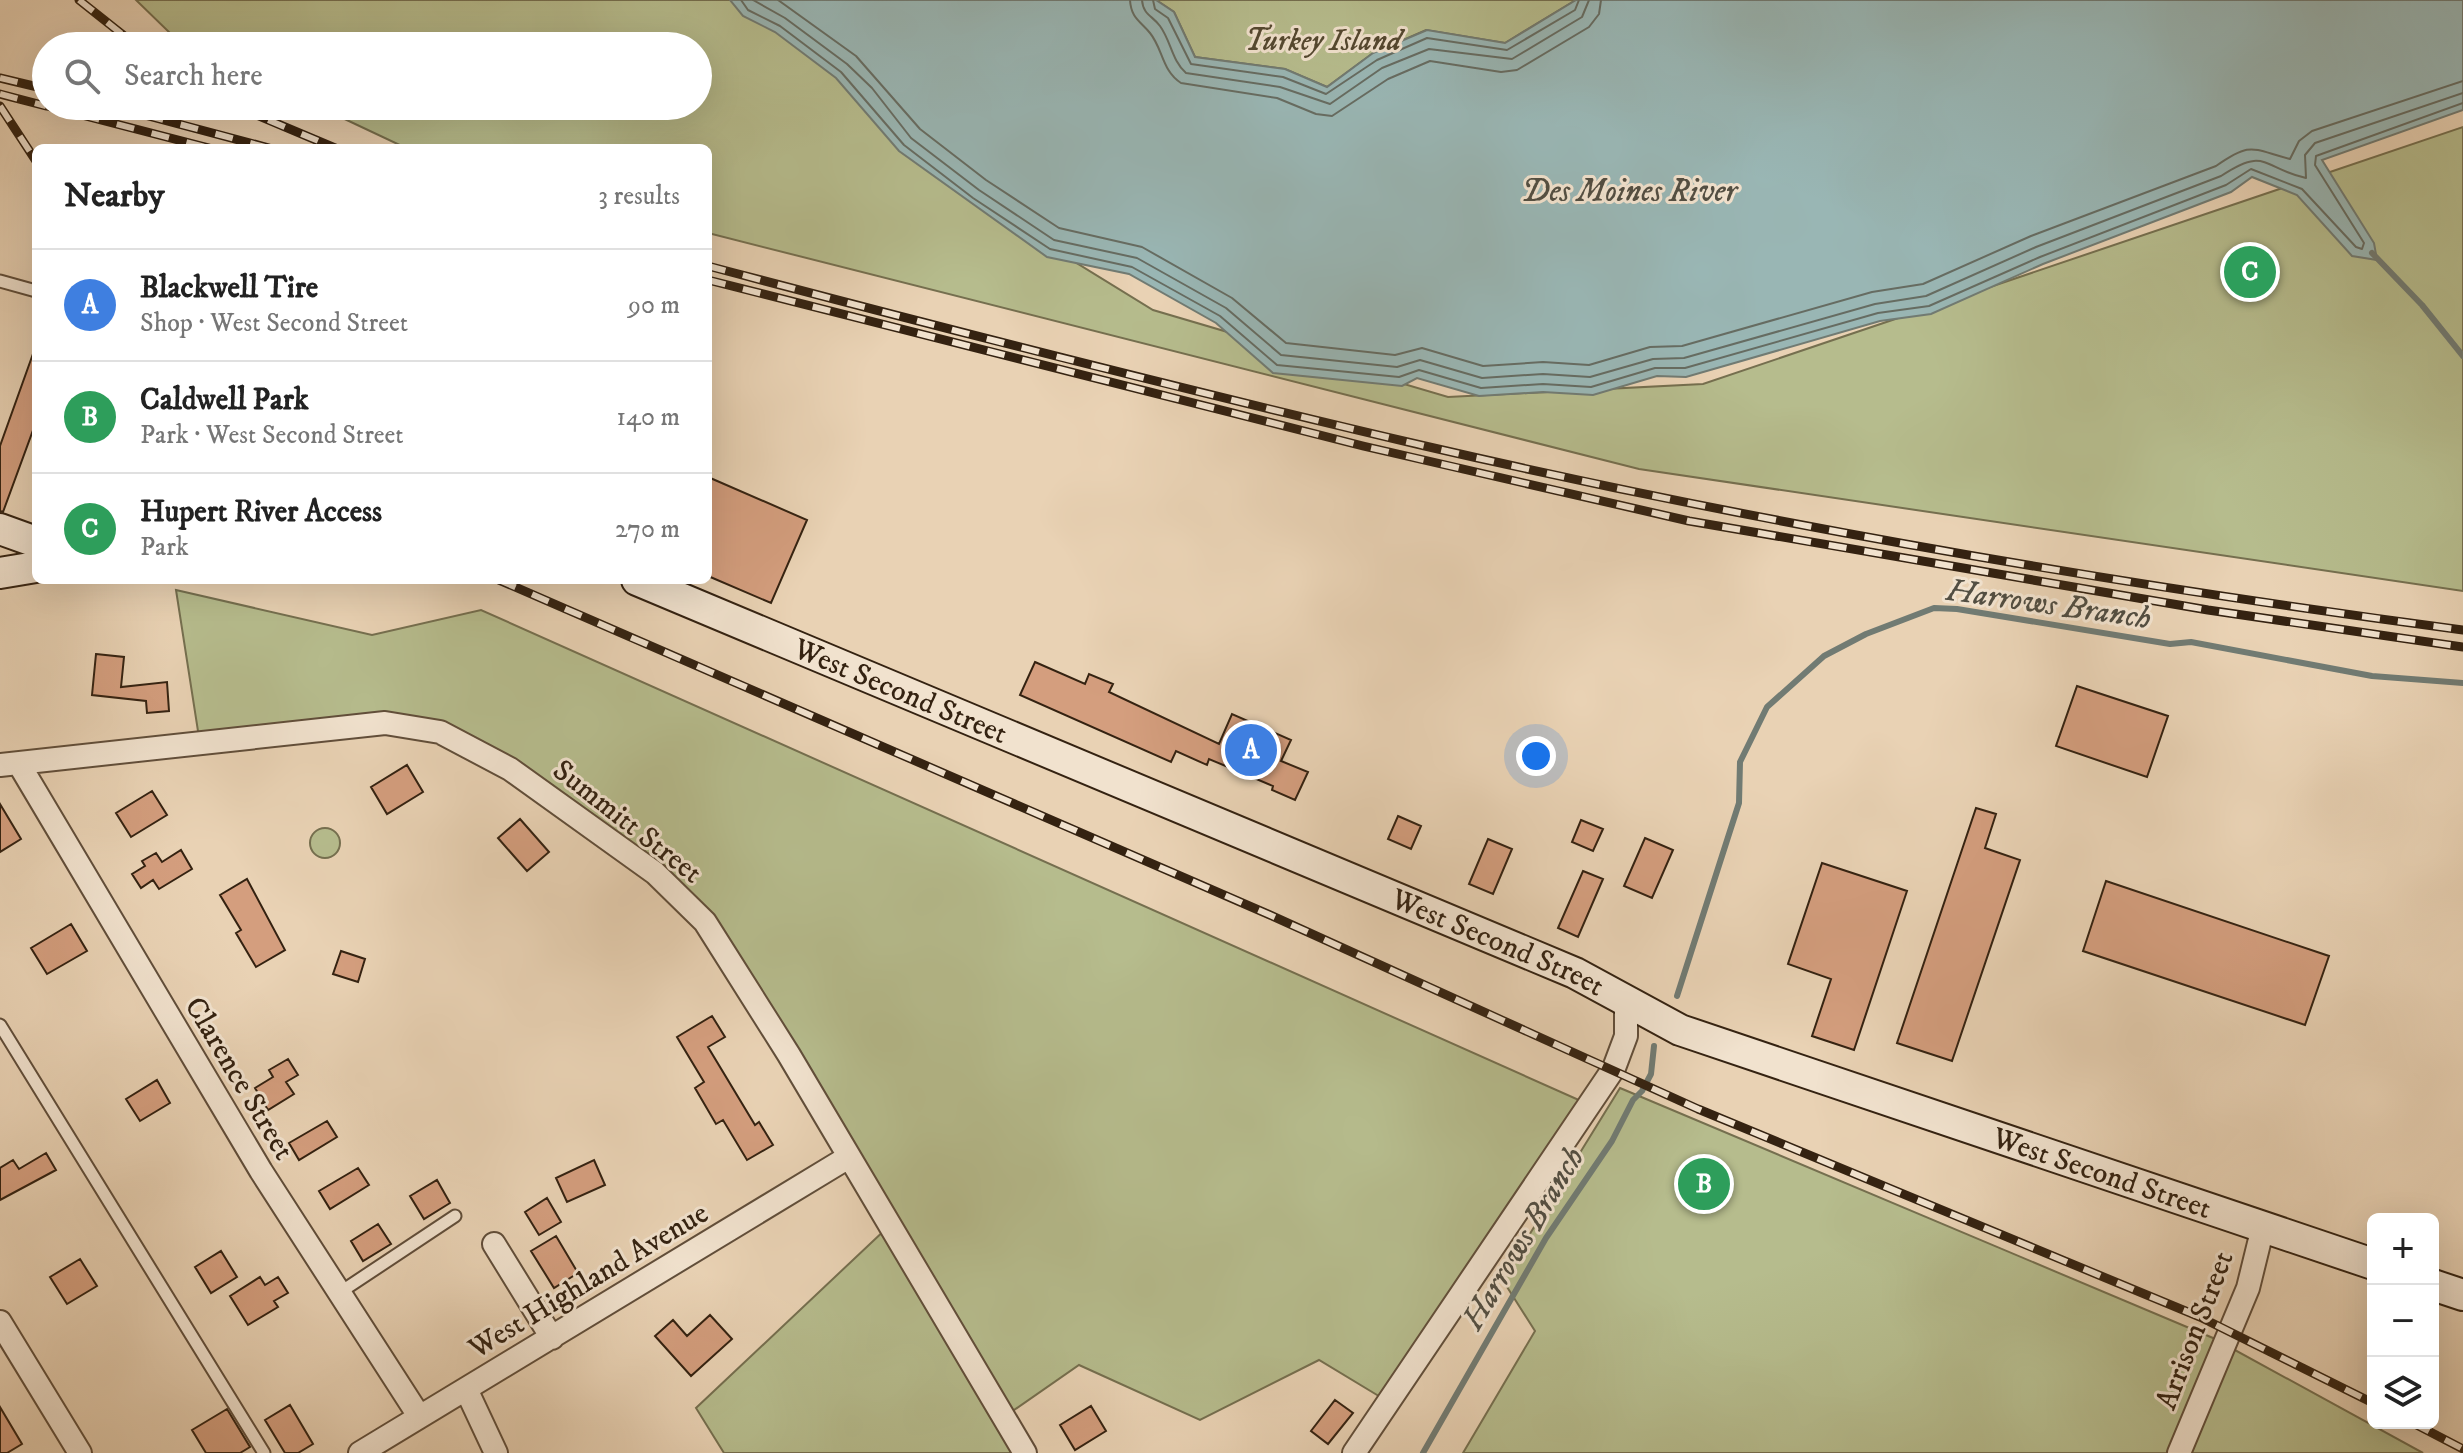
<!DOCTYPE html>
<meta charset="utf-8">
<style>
body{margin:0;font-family:"IM FELL DW Pica",serif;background:#f6f6f6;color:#222}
.controls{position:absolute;right:24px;bottom:24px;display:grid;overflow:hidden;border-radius:12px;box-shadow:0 8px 32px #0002}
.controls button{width:72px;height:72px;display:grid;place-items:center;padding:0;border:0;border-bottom:2px solid #e0e0e0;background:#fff;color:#222;font:40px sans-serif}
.you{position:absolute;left:1536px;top:756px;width:28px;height:28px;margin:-20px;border:6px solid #fff;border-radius:50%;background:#1a73e8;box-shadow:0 0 0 12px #1a73e833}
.badge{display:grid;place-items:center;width:52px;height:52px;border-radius:50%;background:#111827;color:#fff;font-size:26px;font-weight:700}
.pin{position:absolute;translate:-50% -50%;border:4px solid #fff;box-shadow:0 2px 8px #0006}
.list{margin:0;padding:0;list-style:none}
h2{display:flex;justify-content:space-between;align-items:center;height:104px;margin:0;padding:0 32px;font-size:34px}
h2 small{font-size:26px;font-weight:400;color:#767676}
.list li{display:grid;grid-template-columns:52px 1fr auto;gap:24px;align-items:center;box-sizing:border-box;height:112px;padding:0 32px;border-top:2px solid #e0e0e0}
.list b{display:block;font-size:30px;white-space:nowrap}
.list p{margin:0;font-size:26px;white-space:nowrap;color:#767676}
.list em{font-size:26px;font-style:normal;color:#767676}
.icon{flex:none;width:44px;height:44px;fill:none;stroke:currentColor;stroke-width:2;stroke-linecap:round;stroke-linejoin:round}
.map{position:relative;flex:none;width:2463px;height:1453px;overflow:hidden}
.search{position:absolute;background:#fff;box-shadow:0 8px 32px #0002;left:32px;top:32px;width:680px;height:88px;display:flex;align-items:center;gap:20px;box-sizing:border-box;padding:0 28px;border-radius:44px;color:#767676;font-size:30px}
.panel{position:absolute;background:#fff;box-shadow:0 8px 32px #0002;left:32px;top:144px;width:680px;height:440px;border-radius:12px}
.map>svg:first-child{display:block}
.green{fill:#b6bc8d;stroke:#756f4f;stroke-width:2}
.water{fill:#99b6b4;stroke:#717b73;stroke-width:2}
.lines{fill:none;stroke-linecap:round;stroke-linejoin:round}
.shore{stroke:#666c62;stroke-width:2}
.stream{stroke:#717b73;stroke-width:6}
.building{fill:#d49e7e;stroke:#342211;stroke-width:2}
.lane-casing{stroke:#614e3a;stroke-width:15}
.street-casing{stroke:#614e3a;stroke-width:26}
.secondary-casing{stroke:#342211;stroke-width:34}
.lane{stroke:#f1e2ce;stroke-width:11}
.street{stroke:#f1e2ce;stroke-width:22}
.secondary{stroke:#f1e2ce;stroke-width:30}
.rail-casing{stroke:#342211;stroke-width:9}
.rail{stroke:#f1e2ce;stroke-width:6;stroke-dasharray:18;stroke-linecap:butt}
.labels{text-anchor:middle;stroke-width:6;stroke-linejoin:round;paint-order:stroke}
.park-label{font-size:30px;font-style:italic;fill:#544830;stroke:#f1e2ce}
.street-label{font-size:30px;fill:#342211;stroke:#f1e2ce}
.water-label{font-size:32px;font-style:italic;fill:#524e42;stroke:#f1e2ce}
</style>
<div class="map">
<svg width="2463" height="1453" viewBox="0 0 2463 1453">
<rect width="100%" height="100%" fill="#e9d2b4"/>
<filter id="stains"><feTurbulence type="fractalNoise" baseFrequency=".0025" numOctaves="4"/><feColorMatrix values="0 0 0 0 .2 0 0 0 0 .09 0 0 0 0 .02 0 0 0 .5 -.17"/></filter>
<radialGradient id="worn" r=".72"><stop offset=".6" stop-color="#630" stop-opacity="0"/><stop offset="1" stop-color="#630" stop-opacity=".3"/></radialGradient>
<path class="green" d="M136,0H752L992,211L1153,310L1448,397L1703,384L2463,127V591L1639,469L708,233V148H406L317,106H698V46H194L173,36Z
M1156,0H1576L1505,43L1426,30L1373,53L1327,87L1285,69L1195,57L1174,12Z
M176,590L372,635L481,610L1590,1105L1387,1401L1319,1360L1200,1420L1079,1365L1004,1417L1025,1453H724L696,1408L889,1226L705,922L510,769L385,723L200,744Z
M310 843a15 15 0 1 1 30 0a15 15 0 1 1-30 0Z
M1620,1088L2213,1338L2423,1453H1463L1535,1331L1502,1279Z"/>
<path class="water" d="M730,0H1156L1174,12L1195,57L1285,69L1327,87L1373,53L1427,30L1505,43L1576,0H2463V110L2322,160L2374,243L2377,260L2352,256L2297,195L2252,177L2231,192L2043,264L1931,314L1880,321L1686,377L1657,376L1593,395L1543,392L1479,396L1417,378L1402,386L1273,373L1216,323L1129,274L1047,257L899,151L836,78L775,32L743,16Z"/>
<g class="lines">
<path class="shore" d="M741,0L748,10L780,26L841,72L904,145L973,198L1050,249L1132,267L1220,316L1277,365L1399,377L1419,370L1481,388L1543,384L1591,387L1655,368H1685L1878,313L1929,306L2040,257L2226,185L2251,169L2302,189L2356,247L2362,249L2364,243L2315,165L2316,156L2463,103
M753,0L785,18L847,64L872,88L911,138L979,190L1054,240L1137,258L1226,308L1281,355L1397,367L1420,360L1482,378L1543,374L1590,377L1653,359L1684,358L1875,304L1926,296L2036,247L2221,176C2266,146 2262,168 2306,178L2305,155L2315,143L2463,93
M778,0L856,56L920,129L986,180L1059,228L1142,247L1232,298L1286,343L1395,355L1422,348L1483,366L1543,362L1589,365L1650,347L1682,346L1872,292L1923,284L2031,236L2216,166C2252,141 2251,149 2290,159L2299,141L2312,131L2463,81
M1130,0C1131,18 1140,21 1150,33C1163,49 1162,71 1181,83L1277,98L1316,114L1332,116L1388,79L1430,61L1501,72L1517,70L1589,27L1599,14L1601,0
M1142,0C1143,15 1153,16 1160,26C1171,41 1172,61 1186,73L1280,87L1330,104L1382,68L1429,49L1512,59L1582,17L1589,0
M1153,0L1155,9L1168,18L1191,64L1283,77L1326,94L1377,60L1427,38L1507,50L1575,10L1579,0"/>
<path class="stream" d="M2372,253L2422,305L2463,356
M1677,996L1739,803L1740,762L1767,707L1824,656L1866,634L1934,608L1957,609L2170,644L2191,642L2372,676L2463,683
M1423,1453L1546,1238L1612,1141L1633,1100L1642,1091L1651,1074L1654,1046"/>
</g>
<path class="building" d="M34,351L36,422L3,512L0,511V446Z
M708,477L807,520L771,603L708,576Z
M96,654L124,657L121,687L167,682L169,711L147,713L146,701L92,695Z
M1035,662L1085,684L1089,674L1113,684L1109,692L1219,744L1232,714L1291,740L1281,761L1308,772L1295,800L1272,790L1273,786L1209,759L1207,765L1176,751L1171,762L1020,695Z
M2077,686L2168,716L2147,777L2056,746Z
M407,765L423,792L387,814L371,787Z
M152,791L167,815L131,837L116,813Z
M0,804L21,839L0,852Z
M1976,808L1996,814L1985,848L2020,860L1952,1061L1897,1043Z
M1398,816L1421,826L1411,849L1388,839Z
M520,819L549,852L527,871L498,838Z
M1581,820L1603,829L1593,851L1572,842Z
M1645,838L1673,850L1652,898L1624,886Z
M1488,839L1512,849L1493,894L1469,884Z
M181,850L192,869L159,889L153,880L141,888L132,874L145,866L142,861L156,853L162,862Z
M1822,863L1907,891L1854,1050L1812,1036L1831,979L1788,964Z
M1583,871L1603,879L1578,937L1558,928Z
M247,879L285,950L256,967L236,933L241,930L220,895Z
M2106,881L2329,956L2305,1025L2083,951Z
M71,924L87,951L47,974L31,948Z
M341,951L365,959L358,982L333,974Z
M712,1016L725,1037L708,1047L755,1125L759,1122L773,1145L747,1160L723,1120L716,1124L695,1088L704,1082L677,1037Z
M288,1059L298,1075L286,1082L294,1094L268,1110L255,1088L273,1077L269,1070Z
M157,1080L170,1103L140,1121L126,1099Z
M327,1121L337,1137L299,1160L289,1143Z
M46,1153L56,1170L0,1200V1168L13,1160L19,1169Z
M594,1160L605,1185L567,1202L556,1178Z
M358,1168L369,1185L330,1209L319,1191Z
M437,1180L450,1203L424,1219L410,1196Z
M547,1198L561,1222L539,1235L525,1212Z
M378,1224L391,1244L363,1261L351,1241Z
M556,1236L578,1273L554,1288L531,1251Z
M221,1251L237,1277L211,1293L195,1267Z
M80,1259L97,1286L67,1304L50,1277Z
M260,1277L265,1285L278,1277L288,1293L274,1301L278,1307L248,1325L230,1296Z
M710,1315L732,1339L691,1376L655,1336L673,1320L687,1336Z
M1335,1400L1353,1413L1328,1444L1311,1431Z
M290,1405L313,1444L298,1453H285L265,1420Z
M1091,1406L1106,1431L1075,1450L1060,1425Z
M0,1407L22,1444L7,1453H0Z
M227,1409L250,1447L240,1453H206L192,1430Z"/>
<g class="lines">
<defs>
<path id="lane" d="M0,281L36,291
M0,1025L264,1453
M339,1293L455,1216"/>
<path id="street" d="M19,764L261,1171L419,1416
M0,765L385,723L440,732L510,769L655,873L705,922L789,1055L1025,1453
M494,1244L552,1338
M0,1322L80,1453
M466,1389L496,1453
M360,1453L847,1158
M1354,1453L1614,1068L1626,1036V1001
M2179,1453L2248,1288L2263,1227"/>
<g id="secondary">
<path d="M0,529L36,542"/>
<path d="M0,573L36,567"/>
<path id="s1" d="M637,580L1575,973L1680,1030L2373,1264"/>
<path d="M2433,1285L2463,1295"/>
</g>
</defs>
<use href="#lane" class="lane-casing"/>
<use href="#street" class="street-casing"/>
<use href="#secondary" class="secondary-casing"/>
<use href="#lane" class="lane"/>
<use href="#street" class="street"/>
<use href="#secondary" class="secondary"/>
<defs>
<path id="rail" d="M79,0L137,46
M0,78L46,89
M0,94L46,106
M0,106L36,161
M47,106L209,148
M111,106L269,148
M235,106L335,148
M708,266C946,329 1185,390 1425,446C1767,525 2115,584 2463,630
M708,280L1363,446L1689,521L2208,610L2463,647
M499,580L1270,915L1698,1109L2200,1317L2373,1403
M2413,1423L2463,1449"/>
</defs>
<use href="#rail" class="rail-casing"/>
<use href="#rail" class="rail"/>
</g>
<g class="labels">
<g class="park-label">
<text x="1323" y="50">Turkey Island</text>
</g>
<g class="street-label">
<text dy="10" stroke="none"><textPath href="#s1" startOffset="286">West Second Street</textPath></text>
<text transform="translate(628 821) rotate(38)" y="10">Summitt Street</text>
<text dy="10" stroke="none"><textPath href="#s1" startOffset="934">West Second Street</textPath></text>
<text transform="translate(240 1078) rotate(59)" y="10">Clarence Street</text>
<text dy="10" stroke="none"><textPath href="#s1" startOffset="1582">West Second Street</textPath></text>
<text transform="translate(588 1280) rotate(-31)" y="10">West Highland Avenue</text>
<text transform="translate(2194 1330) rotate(-69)" y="10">Arrison Street</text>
</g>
<g class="water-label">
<text x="1629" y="201">Des Moines River</text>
<text transform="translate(2049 603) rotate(8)" y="11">Harrows Branch</text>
<text transform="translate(1522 1238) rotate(-59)" y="11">Harrows Branch</text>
</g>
</g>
<rect width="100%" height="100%" filter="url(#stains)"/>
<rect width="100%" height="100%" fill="url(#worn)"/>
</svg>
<div class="controls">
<button>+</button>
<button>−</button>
<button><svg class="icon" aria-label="layers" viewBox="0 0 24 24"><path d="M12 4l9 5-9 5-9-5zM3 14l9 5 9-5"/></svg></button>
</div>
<div class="you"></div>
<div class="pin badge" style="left:1251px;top:750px;background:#3f7fe0">A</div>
<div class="pin badge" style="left:1704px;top:1184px;background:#2e9e5b">B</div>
<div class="pin badge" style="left:2250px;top:272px;background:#2e9e5b">C</div>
<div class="search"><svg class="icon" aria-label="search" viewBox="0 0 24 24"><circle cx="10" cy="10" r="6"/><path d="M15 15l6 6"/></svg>Search here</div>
<section class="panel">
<h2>Nearby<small>3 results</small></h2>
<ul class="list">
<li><span class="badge" style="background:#3f7fe0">A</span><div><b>Blackwell Tire</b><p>Shop · West Second Street</p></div><em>90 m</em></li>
<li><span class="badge" style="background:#2e9e5b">B</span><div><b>Caldwell Park</b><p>Park · West Second Street</p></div><em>140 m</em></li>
<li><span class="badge" style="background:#2e9e5b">C</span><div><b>Hupert River Access</b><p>Park</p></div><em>270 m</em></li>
</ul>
</section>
</div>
